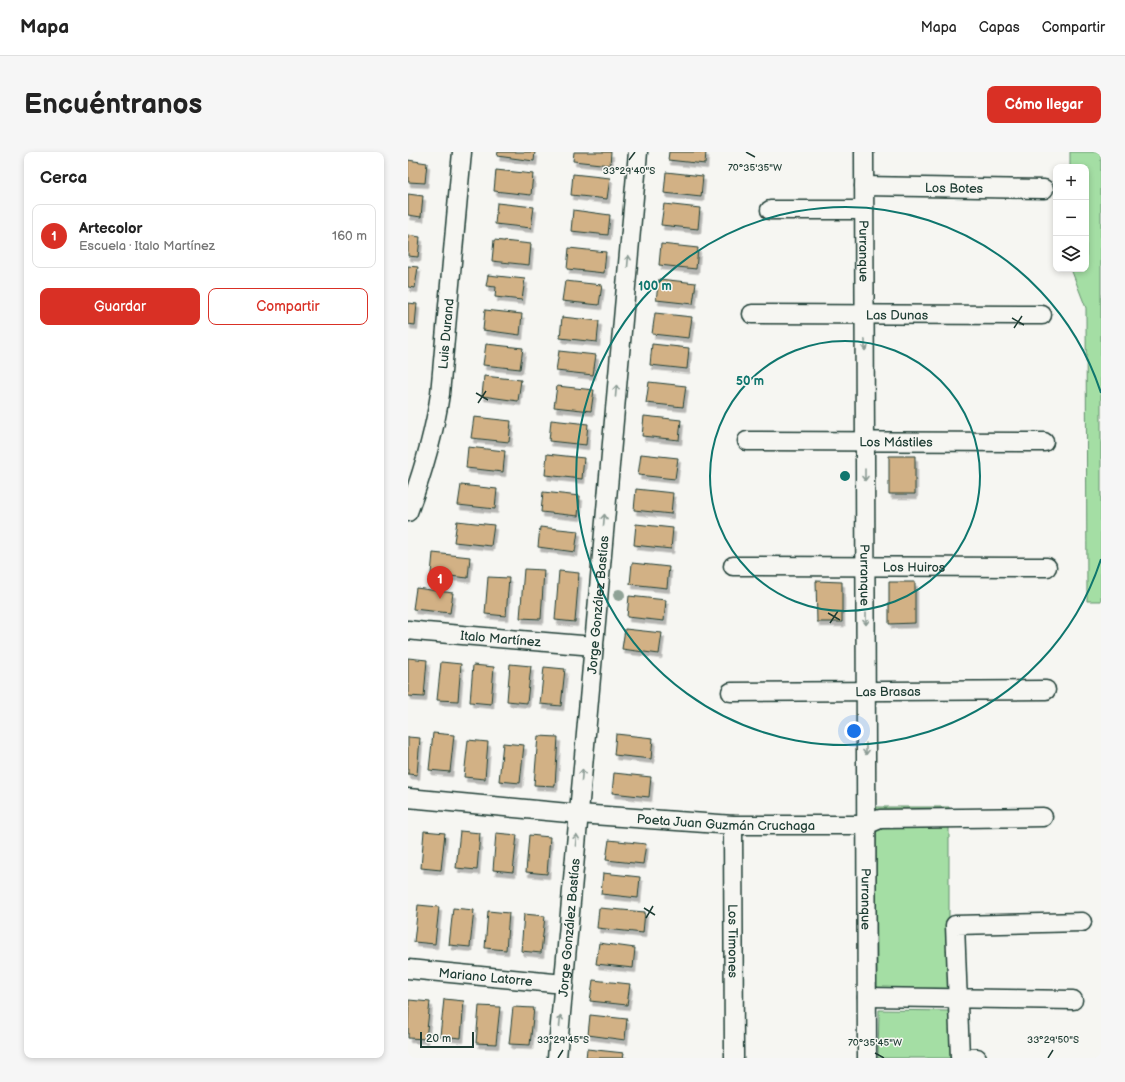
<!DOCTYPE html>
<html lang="es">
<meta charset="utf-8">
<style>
body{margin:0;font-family:"Balsamiq Sans",sans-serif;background:#f6f6f6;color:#222}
.controls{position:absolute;right:12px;top:12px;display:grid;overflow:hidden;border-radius:8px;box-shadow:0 2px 6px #0003}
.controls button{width:36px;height:36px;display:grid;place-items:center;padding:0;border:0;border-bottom:1px solid #e0e0e0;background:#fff;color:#222;font:20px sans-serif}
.scale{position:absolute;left:12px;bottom:10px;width:54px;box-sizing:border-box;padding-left:4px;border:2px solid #1f3d34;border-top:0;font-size:11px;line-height:14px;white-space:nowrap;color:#1f3d34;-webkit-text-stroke:3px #f6f6f2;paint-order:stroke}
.you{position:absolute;left:446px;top:579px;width:14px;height:14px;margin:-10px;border:3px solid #fff;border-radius:50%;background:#1a73e8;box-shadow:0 0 0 6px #1a73e833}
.badge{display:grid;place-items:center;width:26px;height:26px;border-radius:50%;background:#d93025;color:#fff;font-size:13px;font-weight:700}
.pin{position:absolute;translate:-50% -33px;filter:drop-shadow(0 1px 2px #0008)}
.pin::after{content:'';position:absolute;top:21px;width:14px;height:12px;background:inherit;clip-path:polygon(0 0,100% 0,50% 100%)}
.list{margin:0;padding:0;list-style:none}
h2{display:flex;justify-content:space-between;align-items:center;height:52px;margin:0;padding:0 16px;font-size:17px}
h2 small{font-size:13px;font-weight:400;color:#767676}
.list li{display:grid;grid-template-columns:26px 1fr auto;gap:12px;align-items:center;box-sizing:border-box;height:64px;margin:0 8px 8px;padding:0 8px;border:1px solid #e0e0e0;border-radius:8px}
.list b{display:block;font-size:15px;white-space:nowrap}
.list p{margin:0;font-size:13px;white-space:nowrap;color:#767676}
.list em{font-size:13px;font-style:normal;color:#767676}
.actions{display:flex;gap:8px;padding:12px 16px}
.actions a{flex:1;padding:9px 0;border:1px solid #d93025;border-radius:8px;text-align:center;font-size:14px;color:#d93025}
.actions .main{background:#d93025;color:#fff}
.icon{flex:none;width:22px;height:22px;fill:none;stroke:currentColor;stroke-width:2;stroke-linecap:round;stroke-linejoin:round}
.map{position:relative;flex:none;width:693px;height:906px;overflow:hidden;border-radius:8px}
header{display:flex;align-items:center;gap:24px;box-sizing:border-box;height:56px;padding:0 20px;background:#fff;border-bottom:1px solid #e0e0e0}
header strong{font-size:19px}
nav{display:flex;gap:22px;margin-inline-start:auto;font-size:14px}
.intro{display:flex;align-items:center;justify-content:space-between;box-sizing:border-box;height:96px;padding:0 24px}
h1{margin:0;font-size:28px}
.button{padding:10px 18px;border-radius:8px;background:#d93025;color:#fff;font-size:14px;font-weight:700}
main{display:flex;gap:24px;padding:0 24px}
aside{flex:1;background:#fff;border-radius:8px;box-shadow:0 2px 6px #0003}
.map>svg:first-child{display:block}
.green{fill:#a4dea4;stroke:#628e6c}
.building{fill:#d2b185;stroke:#1f3d34;filter:url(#shadow)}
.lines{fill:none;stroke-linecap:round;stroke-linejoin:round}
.street-casing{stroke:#1f3d34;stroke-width:21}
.street{stroke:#f6f6f2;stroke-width:18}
.tree{fill:#8fa296}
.oneway{stroke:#8a9a93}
.ticks{fill:none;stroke:#1f3d34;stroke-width:1.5}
.ring{fill:none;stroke:#0f766e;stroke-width:2}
.labels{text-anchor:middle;stroke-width:3;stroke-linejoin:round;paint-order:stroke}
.street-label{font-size:13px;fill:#1f3d34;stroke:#f6f6f2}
.ticks-label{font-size:10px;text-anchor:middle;fill:#1f3d34;stroke:#f6f6f2;stroke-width:3;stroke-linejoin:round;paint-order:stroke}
.centre{fill:#0f766e;stroke:#f6f6f2;stroke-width:2}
.ring-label{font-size:12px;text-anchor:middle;font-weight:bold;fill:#0f766e;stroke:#f6f6f2;stroke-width:3;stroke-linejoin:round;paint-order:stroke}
</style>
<header>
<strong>Mapa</strong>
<nav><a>Mapa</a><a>Capas</a><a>Compartir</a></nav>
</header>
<div class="intro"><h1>Encuéntranos</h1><a class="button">Cómo llegar</a></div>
<main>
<aside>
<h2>Cerca<small></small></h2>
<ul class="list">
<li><span class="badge">1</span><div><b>Artecolor</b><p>Escuela · Italo Martínez</p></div><em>160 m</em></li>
</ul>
<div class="actions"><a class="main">Guardar</a><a>Compartir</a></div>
</aside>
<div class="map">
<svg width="693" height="906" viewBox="0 0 693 906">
<defs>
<filter id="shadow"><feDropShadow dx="2.5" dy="4.5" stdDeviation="0" flood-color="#0004"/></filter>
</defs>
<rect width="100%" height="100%" fill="#f6f6f2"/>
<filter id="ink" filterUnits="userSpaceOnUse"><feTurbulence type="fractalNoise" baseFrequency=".025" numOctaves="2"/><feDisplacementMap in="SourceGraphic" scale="8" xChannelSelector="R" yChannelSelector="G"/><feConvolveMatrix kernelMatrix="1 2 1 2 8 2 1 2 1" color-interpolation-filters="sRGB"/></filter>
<g filter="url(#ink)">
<path class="green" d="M662,0H693V449H679L678,156L663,117H678V15H662Z
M468,655H541V837L469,838Z
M471,858L543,859L542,906H470Z"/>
<path class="building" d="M90,0H127L126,9L89,4Z
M166,0H203L202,13L165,9Z
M261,0H298L297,12L260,8Z
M0,8L19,11L17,31L0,30Z
M88,18L125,22L123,43L86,39Z
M258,20L295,24L293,45L256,41Z
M165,22L202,26L199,47L163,43Z
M0,42L15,44L13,65L0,63Z
M89,51L126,55L123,76L87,72Z
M256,52L292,56L290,77L253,73Z
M165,58L202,63L200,83L163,79Z
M0,83L12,85L10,105L0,104Z
M86,88L123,92L121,113L84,109Z
M253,92L290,96L288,117L251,113Z
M161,96L198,100L196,121L159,117Z
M0,114L10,115L7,136L0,135Z
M80,123L117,127L114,148L87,145L88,135L78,134Z
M251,127L288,131L285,152L248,148Z
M157,129L194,133L191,153L154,149Z
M0,151L9,152L7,173L0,172Z
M77,158L114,162L112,183L75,178Z
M247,161L284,165L281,186L244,182Z
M154,165L191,169L189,190L152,186Z
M78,192L115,196L112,217L75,213Z
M244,192L281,196L279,217L242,213Z
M151,199L188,203L185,223L148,219Z
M76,224L113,228L110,249L74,244Z
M241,230L278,234L275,255L238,251Z
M149,234L186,238L183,259L146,255Z
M236,264L273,268L271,288L234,284Z
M66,265L103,269L101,290L63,286Z
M143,268L180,272L178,293L141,289Z
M60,295L97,299L95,320L58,316Z
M139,302L176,306L174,327L137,323Z
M233,302L270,306L267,327L230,323Z
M481,304H507V342H481Z
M53,333L89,337L87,357L50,353Z
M228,337L265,341L263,362L226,358Z
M135,340L172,344L170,364L133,360Z
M49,369L86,373L83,394L46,390Z
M228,372L265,376L263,397L226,393Z
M132,375L170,379L167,400L130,395Z
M25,401L62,405L60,426L23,422Z
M224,411L261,415L259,436L222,432Z
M116,417L136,418L133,467L112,466Z
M151,419L171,421L167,470L147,468Z
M80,425L101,426L98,464L77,462Z
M408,429L434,430V470H409Z
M481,430H507V471L481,472Z
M8,436L45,441L42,461L5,457Z
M221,444L258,448L256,469L219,465Z
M217,477L254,481L251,502L214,497Z
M0,506L19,508L16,545L0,544Z
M33,510L53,512L50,549L29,548Z
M102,512L123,514L119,551L99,549Z
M65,513L86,515L83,552L62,550Z
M136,515L157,517L153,554L132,552Z
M25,581L46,583L42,620L21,618Z
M208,582L245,586L243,607L206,603Z
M130,584L150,585L147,634L126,633Z
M0,585L12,586L9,623L0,622Z
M60,588L80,590L77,627L56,625Z
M95,591L116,593L112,631L91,629Z
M206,621L243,625L241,645L204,641Z
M16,679L37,681L33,718L13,716Z
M52,679L72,681L69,718L48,716Z
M88,681L109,683L105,720L85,718Z
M121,683L142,685L139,722L118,720Z
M201,688L238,692L235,712L198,708Z
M195,721L232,725L230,746L193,742Z
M10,753L31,755L27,792L6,790Z
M45,756L66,758L62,795L41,793Z
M191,756L237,760L235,781L189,776Z
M80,759L101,761L98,798L77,796Z
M116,762L137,764L133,801L113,799Z
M191,791L227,796L225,816L188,812Z
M185,828L222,832L219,853L182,849Z
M36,847L56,849L53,886L32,884Z
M1,848L22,850L18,887L0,886Z
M71,854L92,855L88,892L68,891Z
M105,855L126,856L122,893L101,892Z
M182,863L219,867L217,888L180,883Z
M179,897L216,901L215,906H178Z"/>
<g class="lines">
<defs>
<g id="street">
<path id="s1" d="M456,0L459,906"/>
<path id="s2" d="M456,34L636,37"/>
<path d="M362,58H456"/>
<path id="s3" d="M344,162L634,163"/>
<path id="s4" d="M339,289L636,290"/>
<path id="s5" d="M0,360C15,320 26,284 32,242L54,0"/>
<path id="s6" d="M325,414L639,415"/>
<path id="s7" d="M0,478L18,480L186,494"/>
<path id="s8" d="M323,540L638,538"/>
<path id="s9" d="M0,646L171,662L325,673H458L472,667L635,665"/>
<path id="s10" d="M325,673L326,906"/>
<path id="s11" d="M0,817L156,832"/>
<path d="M459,845L665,848"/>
<path id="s12" d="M149,906L230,0"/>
<path d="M569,906L552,905L547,773L674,770"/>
</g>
</defs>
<use href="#street" class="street-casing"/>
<use href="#street" class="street"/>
</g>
<circle class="tree" cx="211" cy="443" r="6"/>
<defs><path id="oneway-shaft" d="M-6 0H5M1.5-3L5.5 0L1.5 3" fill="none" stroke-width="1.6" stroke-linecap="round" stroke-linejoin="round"/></defs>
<g class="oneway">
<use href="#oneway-shaft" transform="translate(220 109) rotate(-85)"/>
<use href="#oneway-shaft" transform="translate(457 193) rotate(90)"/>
<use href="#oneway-shaft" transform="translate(208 239) rotate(-85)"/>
<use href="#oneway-shaft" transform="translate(457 323) rotate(90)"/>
<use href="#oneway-shaft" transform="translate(196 368) rotate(-85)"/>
<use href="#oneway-shaft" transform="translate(458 467) rotate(90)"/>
<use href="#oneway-shaft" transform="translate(458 597) rotate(90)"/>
<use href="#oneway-shaft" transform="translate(174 623) rotate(-85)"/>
<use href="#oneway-shaft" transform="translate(168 688) rotate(-85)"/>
<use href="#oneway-shaft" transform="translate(152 869) rotate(-85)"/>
</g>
</g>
<path class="ticks" d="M338,0L347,5M221,8L227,0M604,166L616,173M606,176L614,164M68,241L80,248M70,251L78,239M420,461L432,468M422,471L430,459M236,756L247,763M238,766L245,754M467,901L476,906M150,906L155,898M640,906L645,898"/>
<g class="ring">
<circle cx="437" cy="324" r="135"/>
<path d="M693 407A269 269 0 1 1 693 241"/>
</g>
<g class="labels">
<g class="street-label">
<text dy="5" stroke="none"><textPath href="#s2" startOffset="90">Los Botes</textPath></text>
<text dy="5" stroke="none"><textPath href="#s1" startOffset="99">Purranque</textPath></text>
<text dy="5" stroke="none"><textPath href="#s3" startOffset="145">Las Dunas</textPath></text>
<text dy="5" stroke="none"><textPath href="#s5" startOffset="183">Luis Durand</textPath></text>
<text dy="5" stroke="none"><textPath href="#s4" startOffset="149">Los Mástiles</textPath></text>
<text dy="5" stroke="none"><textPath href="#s6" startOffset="181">Los Huiros</textPath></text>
<text dy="5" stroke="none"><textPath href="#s1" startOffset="423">Purranque</textPath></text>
<text dy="5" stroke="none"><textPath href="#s12" startOffset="455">Jorge González Bastías</textPath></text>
<text dy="5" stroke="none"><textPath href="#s7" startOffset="93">Italo Martínez</textPath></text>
<text dy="5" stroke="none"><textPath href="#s8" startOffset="157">Las Brasas</textPath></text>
<text dy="5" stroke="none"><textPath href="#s9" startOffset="319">Poeta Juan Guzmán Cruchaga</textPath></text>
<text dy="5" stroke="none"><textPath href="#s1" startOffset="747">Purranque</textPath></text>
<text dy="5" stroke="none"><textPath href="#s12" startOffset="131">Jorge González Bastías</textPath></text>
<text dy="5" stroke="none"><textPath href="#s10" startOffset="116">Los Timones</textPath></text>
<text dy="5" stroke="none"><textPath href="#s11" startOffset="78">Mariano Latorre</textPath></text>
</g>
</g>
<g class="ticks-label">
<text x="347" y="19">70°35'35"W</text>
<text x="221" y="22">33°29'40"S</text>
<text x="155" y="891">33°29'45"S</text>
<text x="645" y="891">33°29'50"S</text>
<text x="467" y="894">70°35'45"W</text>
</g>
<circle cx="437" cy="324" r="6" class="centre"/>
<g class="ring-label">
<text x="247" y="138">100 m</text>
<text x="342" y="233">50 m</text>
</g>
</svg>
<div class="controls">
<button>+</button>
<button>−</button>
<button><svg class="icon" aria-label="layers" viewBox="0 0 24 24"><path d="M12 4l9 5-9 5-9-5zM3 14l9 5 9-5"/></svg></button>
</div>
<div class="scale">20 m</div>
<div class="you"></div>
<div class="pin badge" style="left:32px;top:447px">1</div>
</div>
</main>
